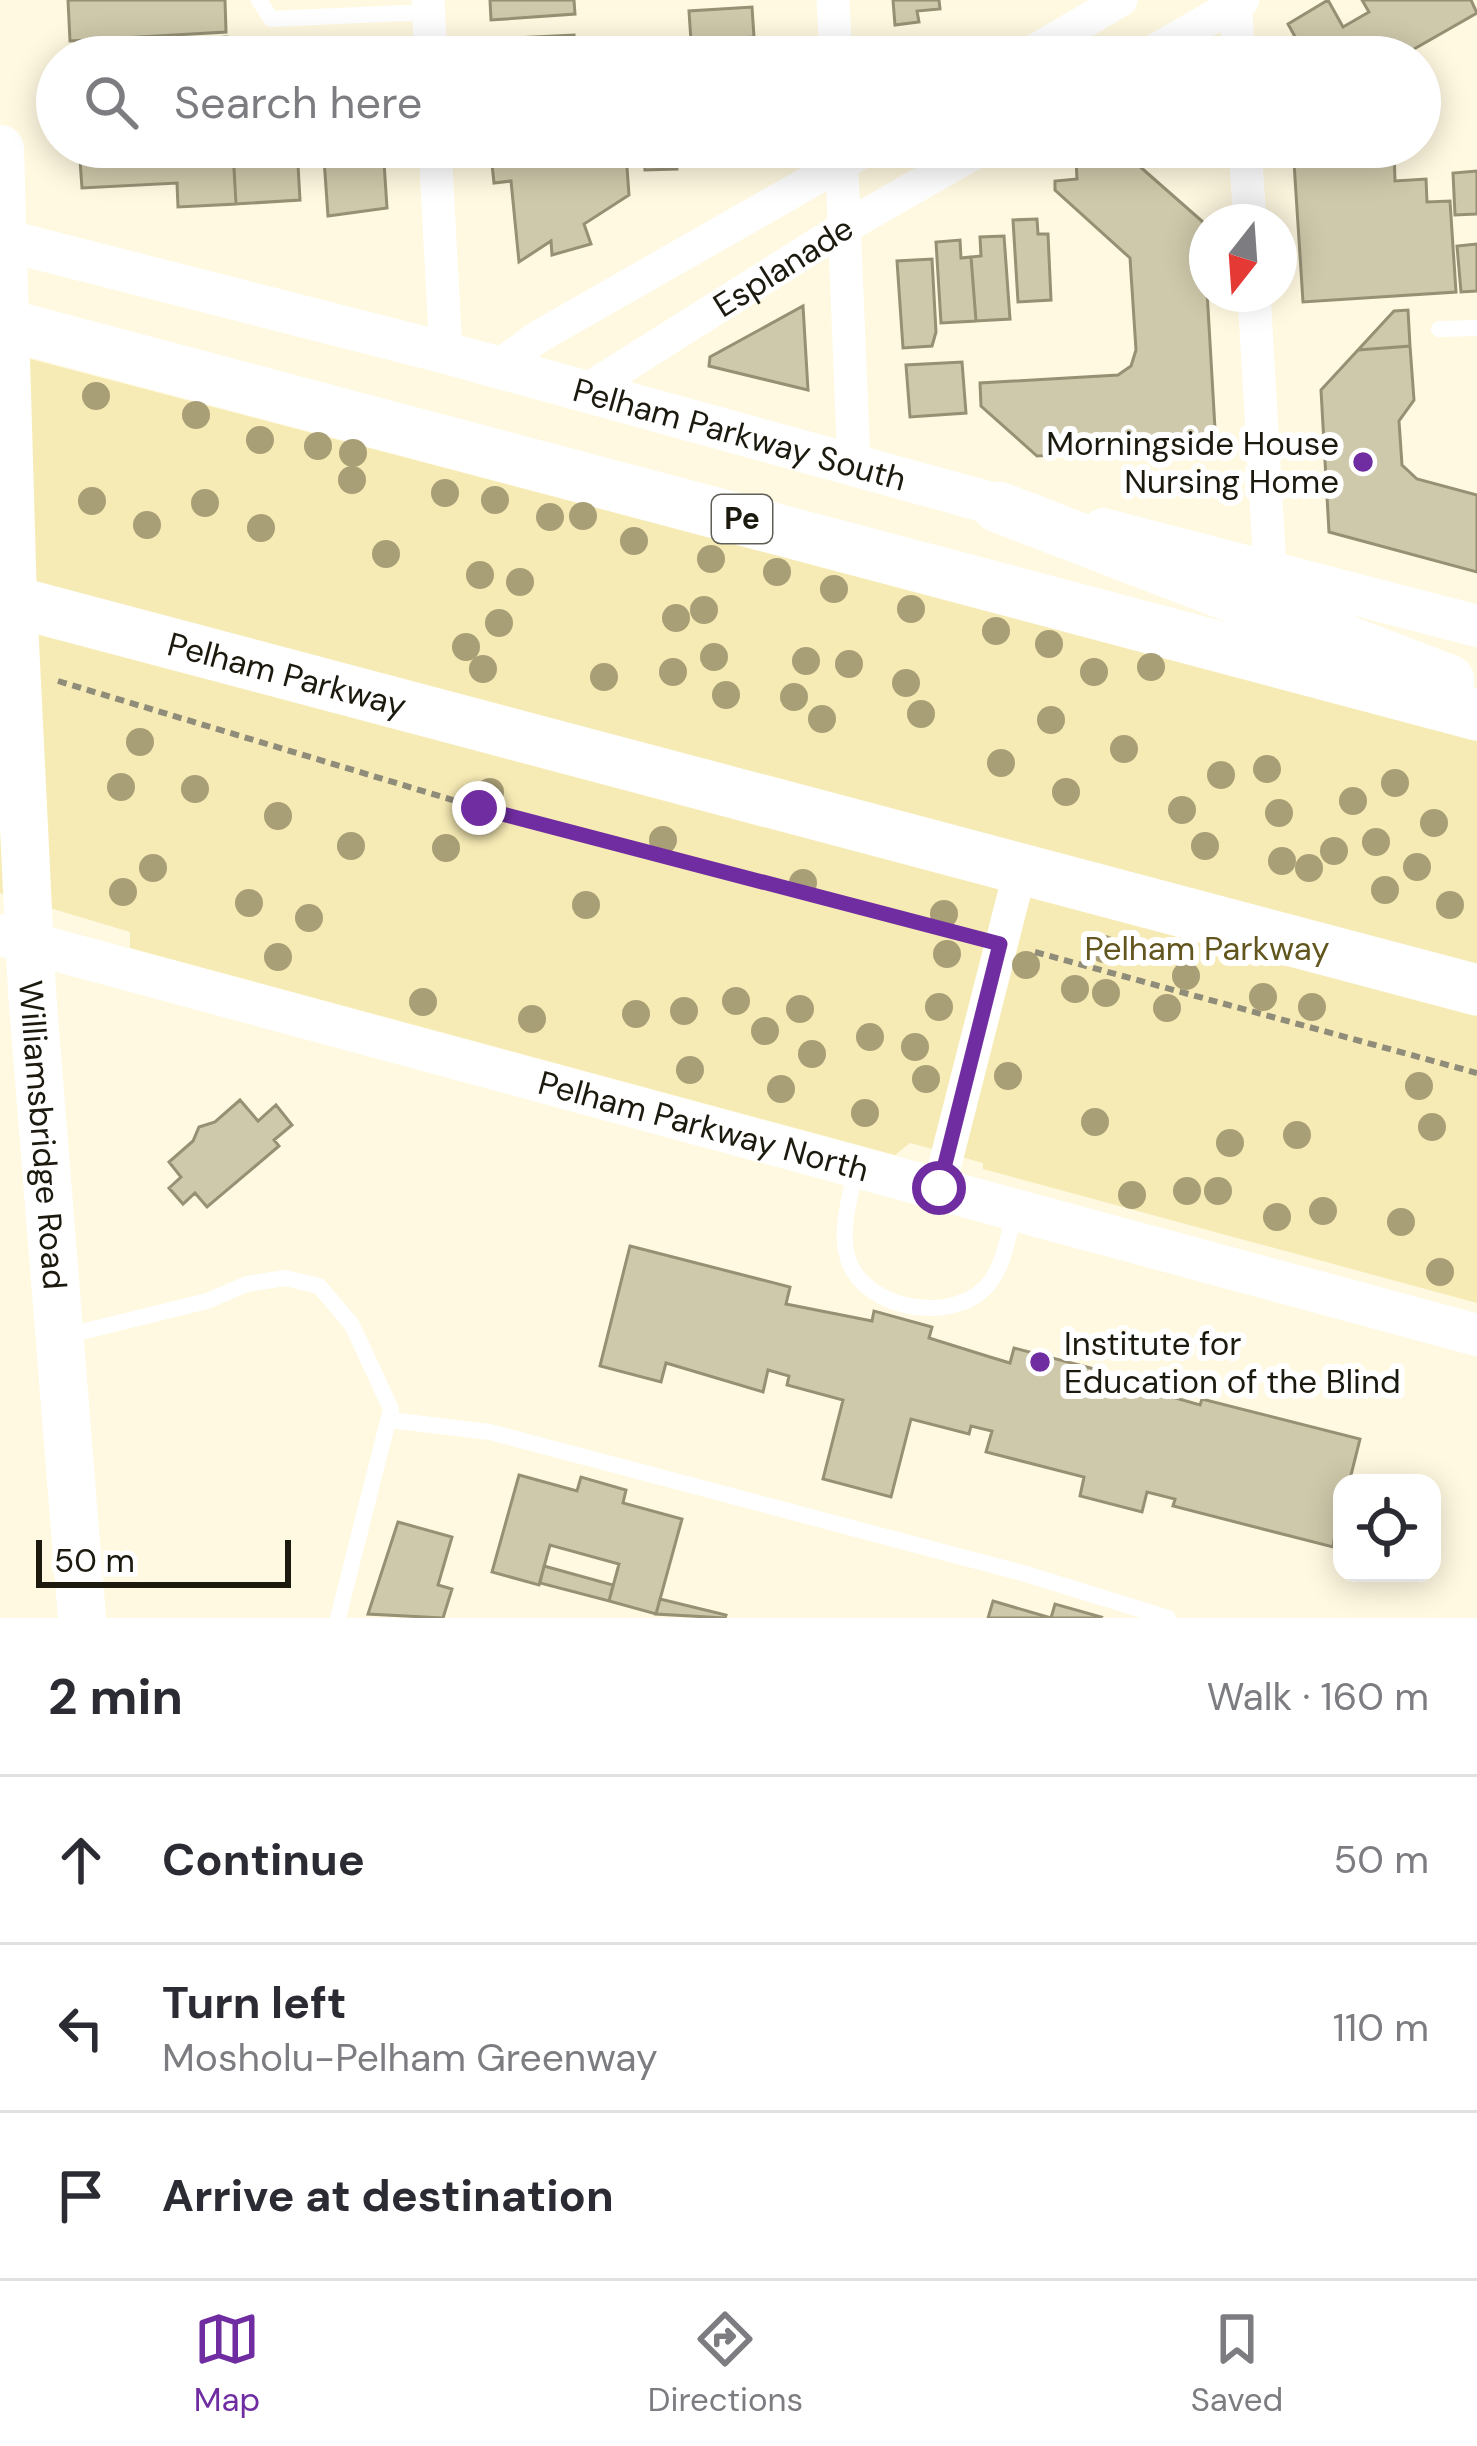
<!DOCTYPE html>
<meta charset="utf-8">
<style>
body{margin:0;font-family:"DM Sans",sans-serif;background:#f7f7f7;color:#2b2b33}
.controls{position:absolute;right:36px;bottom:36px;display:grid;overflow:hidden;border-radius:24px;box-shadow:0 6px 30px #0003}
.controls button{width:108px;height:108px;display:grid;place-items:center;padding:0;border:0;border-bottom:3px solid #e1e1e2;background:#fff;color:#2b2b33;font:60px sans-serif}
.compass{position:absolute;left:1189px;top:204px;width:108px;height:108px;border-radius:50%;background:#fff;box-shadow:0 6px 30px #0003;rotate:197deg}
.scale{position:absolute;left:36px;bottom:30px;width:255px;box-sizing:border-box;padding-left:12px;border:6px solid #1c190e;border-top:0;font-size:33px;line-height:42px;white-space:nowrap;color:#1c190e;-webkit-text-stroke:9px #fff;paint-order:stroke}
.stop{position:absolute;width:36px;height:36px;margin:-27px;border:9px solid #702da1;border-radius:50%;background:#fff}
.stop.end{background:#702da1;border-color:#fff;box-shadow:0 3px 12px #0008}
.list{margin:0;padding:0;list-style:none}
h2{display:flex;justify-content:space-between;align-items:center;height:156px;margin:0;padding:0 48px;font-size:51px}
h2 small{font-size:39px;font-weight:400;color:#7c7c81}
.list li{display:grid;grid-template-columns:78px 1fr auto;gap:36px;align-items:center;box-sizing:border-box;height:168px;padding:0 48px;border-top:3px solid #e1e1e2}
.list b{display:block;font-size:45px;white-space:nowrap}
.list p{margin:0;font-size:39px;white-space:nowrap;color:#7c7c81}
.list em{font-size:39px;font-style:normal;color:#7c7c81}
.icon{flex:none;width:66px;height:66px;fill:none;stroke:currentColor;stroke-width:2;stroke-linecap:round;stroke-linejoin:round}
.map{position:relative;flex:none;width:1477px;height:1618px;overflow:hidden}
.search{position:absolute;background:#fff;box-shadow:0 6px 30px #0003;left:36px;right:36px;top:36px;height:132px;display:flex;align-items:center;gap:30px;box-sizing:border-box;padding:0 42px;border-radius:66px;color:#7c7c81;font-size:45px}
.sheet{height:660px;background:#fff}
nav{display:flex;justify-content:space-around;align-items:center;box-sizing:border-box;height:168px;border-top:3px solid #e1e1e2;background:#fff;font-size:33px;color:#7c7c81}
nav a{display:grid;justify-items:center;gap:6px}
nav .on{color:#702da1}
.map>svg:first-child{display:block}
.green{fill:#f7ebb5}
.building{fill:#cfc9ab;stroke:#969074;stroke-width:3}
.lines{fill:none;stroke-linecap:round;stroke-linejoin:round}
.path{stroke:#908c7a;stroke-width:6;stroke-dasharray:9 6;stroke-linecap:butt}
.service{stroke:#fff;stroke-width:16}
.minor{stroke:#fff;stroke-width:33}
.tertiary{stroke:#fff;stroke-width:42}
.secondary{stroke:#fff;stroke-width:48}
.primary{stroke:#fff;stroke-width:51}
.tree{fill:#a99f76}
.route{stroke:#702da1;stroke-width:15}
.poi-dot{fill:#702da1;stroke:#fff;stroke-width:4.5}
.labels{text-anchor:middle;stroke-width:12;stroke-linejoin:round;paint-order:stroke}
.shield{fill:#fff;stroke:#605e56;stroke-width:3}
.shield-label{font-size:30px;font-weight:bold;fill:#1c190e}
.street-label{font-size:33px;fill:#1c190e;stroke:#fff}
.poi-label{font-size:33px;fill:#1c190e;stroke:#fff;text-anchor:end}
.park-label{font-size:33px;fill:#62561e;stroke:#fff}
</style>
<div class="map">
<svg width="1477" height="1618" viewBox="0 0 1477 1618">
<rect width="100%" height="100%" fill="#fff9e1"/>
<path class="green" d="M0,351L1477,739V1303L983,1169V1163L910,1143L895,1155L130,948V932L0,893Z"/>
<path class="building" d="M68,0H225L226,32L70,41Z
M490,0H574L575,14L491,20Z
M893,0H939L940,9L917,11L919,22L895,25Z
M1328,0L1343,27L1369,12L1362,0H1471L1477,13L1400,57H1287L1298,42L1288,24Z
M752,7L754,37L691,41L689,11Z
M574,35L575,57H493L492,39Z
M227,37L228,57H143L142,42Z
M354,39V57H263V45L279,42Z
M79,147L233,151L236,204L178,207L177,183L82,188Z
M297,147L300,200L236,204L233,151Z
M314,147H383L387,208L328,216L324,159L314,160Z
M644,147H676L677,169L645,170Z
M1293,147H1394L1395,181L1426,179L1427,202L1450,201L1456,292L1303,302Z
M563,148L564,156L626,153L629,195L584,224L591,244L552,255L551,241L519,262L511,181L494,183L491,155Z
M1129,157L1203,222L1216,446L1037,456L981,406L980,383L1118,375L1131,366L1136,350L1130,258L1055,190V181L1077,179L1076,159Z
M1477,171V214L1455,215L1453,173Z
M1037,219L1038,234H1048L1051,300L1018,302L1013,220Z
M1004,236L1010,319L976,321L971,257L981,256L980,237Z
M960,240L961,258L971,257L976,321L941,323L936,242Z
M1477,244V291L1461,292L1457,246Z
M932,259L936,332L932,346L903,348L897,261Z
M803,306L808,390L709,366L710,357Z
M1408,310L1410,346L1358,350L1394,311Z
M1410,346L1414,400L1399,421L1402,465L1417,479L1477,495V572L1329,532L1321,390L1358,350Z
M962,362L966,413L910,417L906,365Z
M240,1100L258,1121L276,1105L292,1125L274,1140L279,1146L207,1207L195,1193L183,1204L169,1188L181,1177L169,1162L193,1141L199,1127L215,1122Z
M630,1246L790,1287L786,1304L872,1321L874,1311L932,1327L929,1338L990,1357L1010,1363L1014,1348L1175,1390L1172,1397L1200,1405L1202,1399L1360,1439L1349,1483H1342L1333,1547L1173,1506L1175,1499L1147,1492L1142,1512L1080,1496L1084,1477L986,1452L992,1431L971,1426L969,1434L911,1419L891,1497L823,1479L843,1400L787,1385L789,1376L768,1370L763,1392L666,1363L661,1382L600,1366Z
M519,1475L577,1491L581,1477L626,1490L623,1503L682,1519L656,1614L609,1601L619,1564L550,1545L539,1585L492,1572Z
M398,1522L452,1537L438,1585L452,1589L443,1618L368,1614Z
M544,1566L613,1585L609,1601L540,1583Z
M660,1599L726,1615L725,1618L656,1614Z
M993,1601L1051,1618L1055,1604L1101,1617L1100,1618H988Z"/>
<g class="lines">
<path class="path" d="M58,681L479,808L970,935
M1035,952L1477,1073"/>
<path class="service" d="M259,0L271,19L428,12
M1439,329L1477,328
M856,1167C851,1193 841,1225 846,1251C856,1308 947,1326 985,1288C1005,1268 1008,1234 1015,1209
M61,1337L207,1301L247,1284L285,1278L319,1286L352,1325L391,1409L338,1618
M389,1420L490,1432L1026,1574L1168,1618"/>
<g class="minor">
<path d="M428,0L431,57"/>
<path d="M833,0L836,57"/>
<path d="M1235,0L1239,57"/>
<path d="M1024,57L1121,0"/>
<path d="M1143,57L1243,0"/>
<path d="M435,147L446,353"/>
<path d="M841,147L854,465"/>
<path d="M1245,147L1250,222"/>
<path d="M1254,294L1270,569"/>
<path d="M497,367L538,337L871,147"/>
<path id="s1" d="M585,391L845,227L985,147"/>
<path d="M939,1188L1021,867"/>
</g>
<g class="tertiary">
<path id="s2" d="M0,239L446,353L1031,514"/>
<path d="M1103,529L1477,626"/>
<path id="s3" d="M0,935L1477,1335"/>
</g>
<path class="secondary" id="s4" d="M0,149L13,601L32,992L82,1618"/>
<g class="primary">
<path d="M0,323L1477,715"/>
<path d="M998,507L1449,680"/>
<path id="s5" d="M0,598L1477,990"/>
</g>
</g>
<g class="tree">
<circle cx="96" cy="396" r="14"/>
<circle cx="196" cy="415" r="14"/>
<circle cx="260" cy="440" r="14"/>
<circle cx="318" cy="446" r="14"/>
<circle cx="353" cy="453" r="14"/>
<circle cx="352" cy="480" r="14"/>
<circle cx="445" cy="493" r="14"/>
<circle cx="495" cy="500" r="14"/>
<circle cx="92" cy="501" r="14"/>
<circle cx="205" cy="503" r="14"/>
<circle cx="583" cy="516" r="14"/>
<circle cx="550" cy="517" r="14"/>
<circle cx="147" cy="525" r="14"/>
<circle cx="261" cy="528" r="14"/>
<circle cx="634" cy="541" r="14"/>
<circle cx="386" cy="554" r="14"/>
<circle cx="711" cy="559" r="14"/>
<circle cx="777" cy="572" r="14"/>
<circle cx="480" cy="575" r="14"/>
<circle cx="520" cy="582" r="14"/>
<circle cx="834" cy="589" r="14"/>
<circle cx="911" cy="609" r="14"/>
<circle cx="704" cy="610" r="14"/>
<circle cx="676" cy="618" r="14"/>
<circle cx="499" cy="623" r="14"/>
<circle cx="996" cy="631" r="14"/>
<circle cx="1049" cy="644" r="14"/>
<circle cx="466" cy="647" r="14"/>
<circle cx="714" cy="657" r="14"/>
<circle cx="806" cy="661" r="14"/>
<circle cx="849" cy="664" r="14"/>
<circle cx="1151" cy="667" r="14"/>
<circle cx="483" cy="669" r="14"/>
<circle cx="673" cy="672" r="14"/>
<circle cx="1094" cy="672" r="14"/>
<circle cx="604" cy="677" r="14"/>
<circle cx="906" cy="683" r="14"/>
<circle cx="726" cy="695" r="14"/>
<circle cx="794" cy="697" r="14"/>
<circle cx="921" cy="714" r="14"/>
<circle cx="822" cy="719" r="14"/>
<circle cx="1051" cy="720" r="14"/>
<circle cx="140" cy="742" r="14"/>
<circle cx="1124" cy="749" r="14"/>
<circle cx="1001" cy="763" r="14"/>
<circle cx="1267" cy="769" r="14"/>
<circle cx="1221" cy="775" r="14"/>
<circle cx="1395" cy="783" r="14"/>
<circle cx="121" cy="787" r="14"/>
<circle cx="195" cy="789" r="14"/>
<circle cx="490" cy="792" r="14"/>
<circle cx="1066" cy="792" r="14"/>
<circle cx="1353" cy="801" r="14"/>
<circle cx="1182" cy="810" r="14"/>
<circle cx="1279" cy="813" r="14"/>
<circle cx="278" cy="816" r="14"/>
<circle cx="1434" cy="823" r="14"/>
<circle cx="663" cy="840" r="14"/>
<circle cx="1376" cy="842" r="14"/>
<circle cx="351" cy="846" r="14"/>
<circle cx="1205" cy="846" r="14"/>
<circle cx="446" cy="848" r="14"/>
<circle cx="1334" cy="851" r="14"/>
<circle cx="1282" cy="861" r="14"/>
<circle cx="1417" cy="867" r="14"/>
<circle cx="153" cy="868" r="14"/>
<circle cx="1309" cy="868" r="14"/>
<circle cx="803" cy="883" r="14"/>
<circle cx="1385" cy="890" r="14"/>
<circle cx="123" cy="892" r="14"/>
<circle cx="249" cy="903" r="14"/>
<circle cx="586" cy="905" r="14"/>
<circle cx="1450" cy="905" r="14"/>
<circle cx="944" cy="914" r="14"/>
<circle cx="309" cy="918" r="14"/>
<circle cx="1104" cy="949" r="14"/>
<circle cx="947" cy="954" r="14"/>
<circle cx="278" cy="957" r="14"/>
<circle cx="1026" cy="965" r="14"/>
<circle cx="1186" cy="976" r="14"/>
<circle cx="1075" cy="989" r="14"/>
<circle cx="1106" cy="993" r="14"/>
<circle cx="1263" cy="997" r="14"/>
<circle cx="736" cy="1001" r="14"/>
<circle cx="423" cy="1002" r="14"/>
<circle cx="939" cy="1007" r="14"/>
<circle cx="1312" cy="1007" r="14"/>
<circle cx="1167" cy="1008" r="14"/>
<circle cx="800" cy="1009" r="14"/>
<circle cx="684" cy="1011" r="14"/>
<circle cx="636" cy="1014" r="14"/>
<circle cx="532" cy="1019" r="14"/>
<circle cx="765" cy="1031" r="14"/>
<circle cx="870" cy="1037" r="14"/>
<circle cx="915" cy="1047" r="14"/>
<circle cx="812" cy="1054" r="14"/>
<circle cx="690" cy="1070" r="14"/>
<circle cx="1008" cy="1076" r="14"/>
<circle cx="926" cy="1079" r="14"/>
<circle cx="1419" cy="1086" r="14"/>
<circle cx="781" cy="1089" r="14"/>
<circle cx="865" cy="1113" r="14"/>
<circle cx="1095" cy="1122" r="14"/>
<circle cx="1432" cy="1127" r="14"/>
<circle cx="1297" cy="1135" r="14"/>
<circle cx="1230" cy="1143" r="14"/>
<circle cx="1187" cy="1191" r="14"/>
<circle cx="1218" cy="1191" r="14"/>
<circle cx="1132" cy="1195" r="14"/>
<circle cx="1323" cy="1211" r="14"/>
<circle cx="1277" cy="1217" r="14"/>
<circle cx="1401" cy="1222" r="14"/>
<circle cx="1440" cy="1272" r="14"/>
</g>
<g class="lines">
<path class="route" d="M479,808L1000,944L939,1188"/>
</g>
<g class="poi-dot">
<circle cx="1363" cy="462" r="12"/>
<circle cx="1040" cy="1362" r="12"/>
</g>
<g class="labels">
<rect class="shield" x="712" y="495" width="60" height="48" rx="9"/>
<g class="shield-label">
<text x="742" y="529">Pe</text>
</g>
<g class="street-label">
<text dy="12" stroke="none"><textPath href="#s1" startOffset="234">Esplanade</textPath></text>
<text dy="12" stroke="none"><textPath href="#s2" startOffset="765">Pelham Parkway South</textPath></text>
<text dy="12" stroke="none"><textPath href="#s5" startOffset="297">Pelham Parkway</textPath></text>
<text dy="12" stroke="none"><textPath href="#s3" startOffset="729">Pelham Parkway North</textPath></text>
<text dy="12" stroke="none"><textPath href="#s4" startOffset="987">Williamsbridge Road</textPath></text>
</g>
<g class="poi-label">
<text x="1339" y="455">Morningside House<tspan x="1339" dy="38">Nursing Home</tspan></text>
<text x="1064" y="1355" text-anchor="start">Institute for<tspan x="1064" dy="38">Education of the Blind</tspan></text>
</g>
<g class="park-label">
<text x="1207" y="960">Pelham Parkway</text>
</g>
</g>
</svg>
<div class="controls">
<button><svg class="icon" aria-label="locate" viewBox="0 0 24 24"><circle cx="12" cy="12" r="6"/><path d="M12 2v4M12 18v4M2 12h4M18 12h4"/></svg></button>
</div>
<svg class="compass" viewBox="-18 -18 36 36"><path d="M0-13l5 13h-10z" fill="#e53935"/><path d="M0 13l5-13h-10z" fill="#7c7c81"/></svg>
<div class="scale">50 m</div>
<div class="stop" style="left:939px;top:1188px"></div>
<div class="stop end" style="left:479px;top:808px"></div>
<div class="search"><svg class="icon" aria-label="search" viewBox="0 0 24 24"><circle cx="10" cy="10" r="6"/><path d="M15 15l6 6"/></svg>Search here</div>
</div>
<section class="sheet">
<h2>2 min<small>Walk · 160 m</small></h2>
<ul class="list">
<li><svg class="icon" aria-label="ahead" viewBox="0 0 24 24"><path d="M12 20V5M6 11l6-6 6 6"/></svg><div><b>Continue</b></div><em>50 m</em></li>
<li><svg class="icon" aria-label="left" viewBox="0 0 24 24"><path d="M17 20v-9H6M10 6l-5 5 5 5"/></svg><div><b>Turn left</b><p>Mosholu-Pelham Greenway</p></div><em>110 m</em></li>
<li><svg class="icon" aria-label="arrive" viewBox="0 0 24 24"><path d="M6 21V4h12l-3 4 3 4H6"/></svg><div><b>Arrive at destination</b></div></li>
</ul>
</section>
<nav>
<a class="on"><svg class="icon" aria-label="map" viewBox="0 0 24 24"><path d="M3 6l6-2 6 2 6-2v14l-6 2-6-2-6 2zM9 4v14M15 6v14"/></svg>Map</a>
<a><svg class="icon" aria-label="directions" viewBox="0 0 24 24"><path d="M12 3l9 9-9 9-9-9zM9 14v-3h6M13 9l2 2-2 2"/></svg>Directions</a>
<a><svg class="icon" aria-label="saved" viewBox="0 0 24 24"><path d="M7 4h10v16l-5-4-5 4z"/></svg>Saved</a>
</nav>
